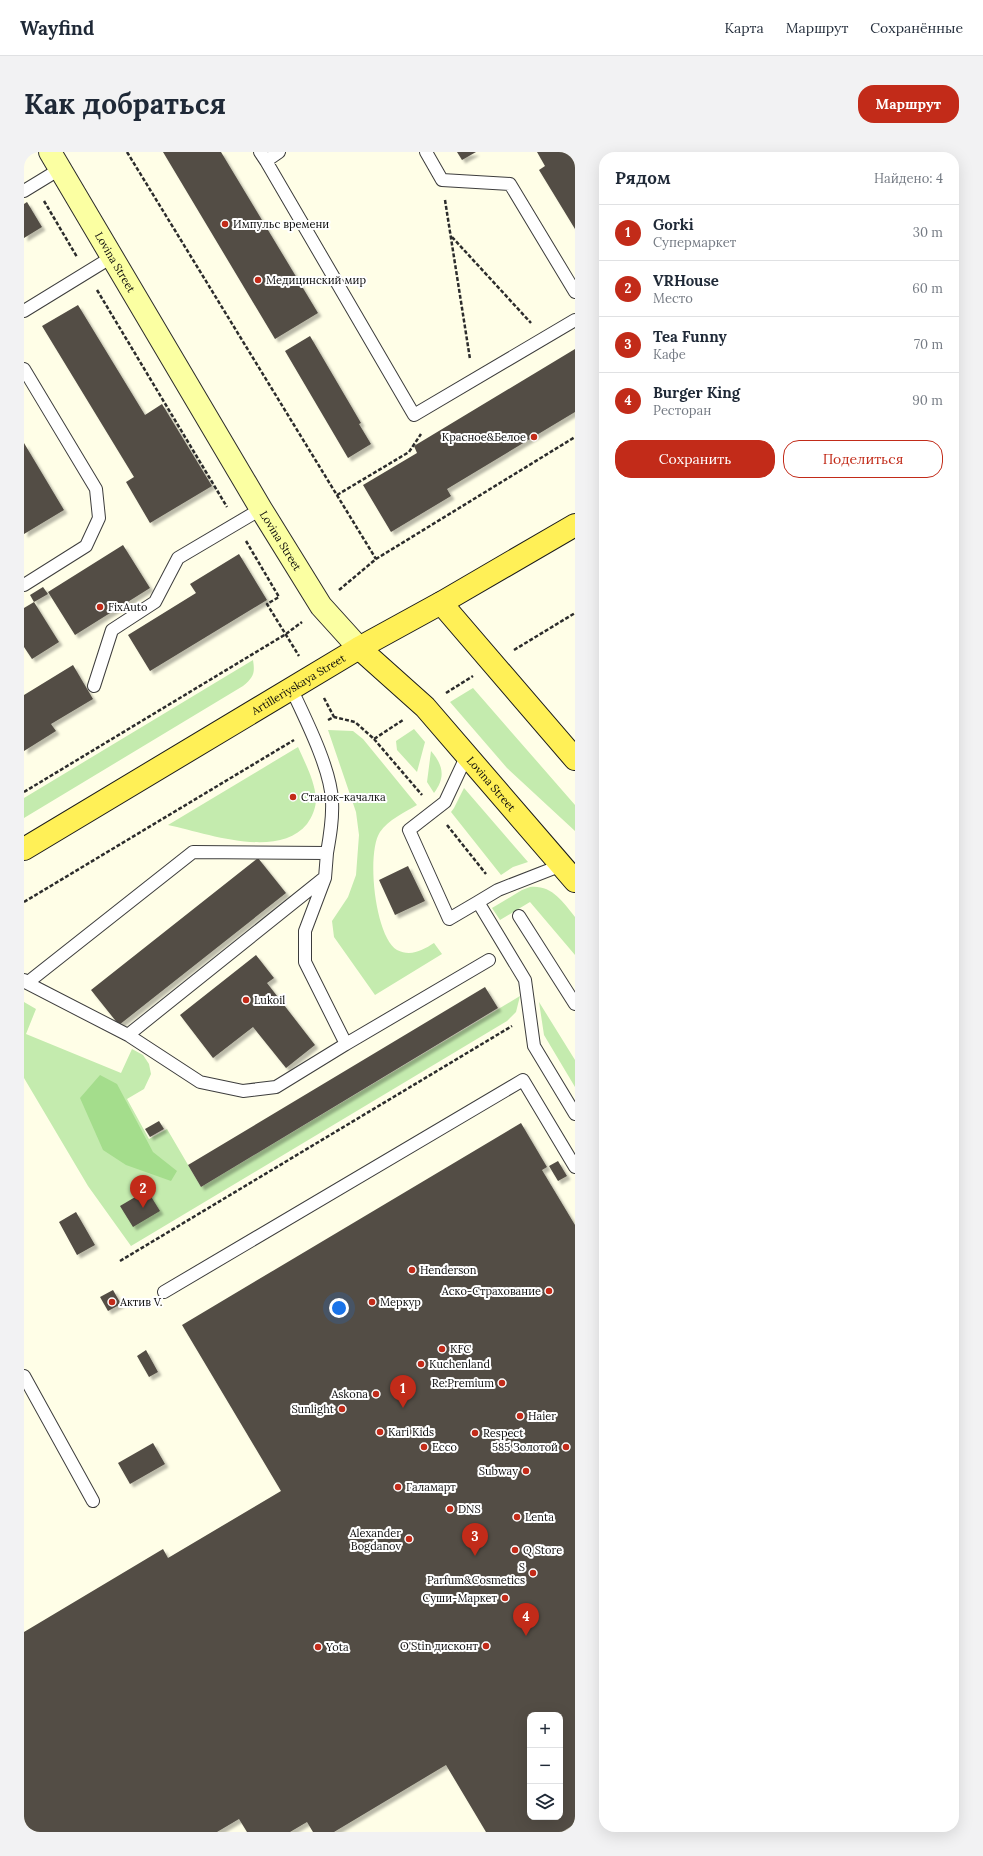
<!DOCTYPE html>
<html lang="ru">
<meta charset="utf-8">
<style>
body{margin:0;font-family:Lora,serif;background:#f2f2f3;color:#1f2937}
.controls{position:absolute;right:12px;bottom:12px;display:grid;overflow:hidden;border-radius:8px;box-shadow:0 4px 16px #0002}
.controls button{width:36px;height:36px;display:grid;place-items:center;padding:0;border:0;border-bottom:1px solid #e0e1e3;background:#fff;color:#1f2937;font:20px sans-serif}
.you{position:absolute;left:315px;top:1156px;width:14px;height:14px;margin:-10px;border:3px solid #fff;border-radius:50%;background:#1a73e8;box-shadow:0 0 0 6px #1a73e833}
.badge{display:grid;place-items:center;width:26px;height:26px;border-radius:50%;background:#c22b19;color:#fff;font-size:13px;font-weight:700}
.pin{position:absolute;translate:-50% -33px;filter:drop-shadow(0 1px 2px #0008)}
.pin::after{content:'';position:absolute;top:21px;width:14px;height:12px;background:inherit;clip-path:polygon(0 0,100% 0,50% 100%)}
.list{margin:0;padding:0;list-style:none}
h2{display:flex;justify-content:space-between;align-items:center;height:52px;margin:0;padding:0 16px;font-size:17px}
h2 small{font-size:13px;font-weight:400;color:#747a83}
.list li{display:grid;grid-template-columns:26px 1fr auto;gap:12px;align-items:center;box-sizing:border-box;height:56px;padding:0 16px;border-top:1px solid #e0e1e3}
.list b{display:block;font-size:15px;white-space:nowrap}
.list p{margin:0;font-size:13px;white-space:nowrap;color:#747a83}
.list em{font-size:13px;font-style:normal;color:#747a83}
.actions{display:flex;gap:8px;padding:12px 16px}
.actions a{flex:1;padding:9px 0;border:1px solid #c22b19;border-radius:16px;text-align:center;font-size:14px;color:#c22b19}
.actions .main{background:#c22b19;color:#fff}
.icon{flex:none;width:22px;height:22px;fill:none;stroke:currentColor;stroke-width:2;stroke-linecap:round;stroke-linejoin:round}
.map{position:relative;flex:none;width:551px;height:1680px;overflow:hidden;border-radius:16px}
header{display:flex;align-items:center;gap:24px;box-sizing:border-box;height:56px;padding:0 20px;background:#fff;border-bottom:1px solid #e0e1e3}
header strong{font-size:19px}
nav{display:flex;gap:22px;margin-inline-start:auto;font-size:14px}
.intro{display:flex;align-items:center;justify-content:space-between;box-sizing:border-box;height:96px;padding:0 24px}
h1{margin:0;font-size:28px}
.button{padding:10px 18px;border-radius:16px;background:#c22b19;color:#fff;font-size:14px;font-weight:700}
main{display:flex;gap:24px;padding:0 24px}
aside{flex:1;background:#fff;border-radius:16px;box-shadow:0 4px 16px #0002}
.map>svg:first-child{display:block}
.green{fill:#c4ebae}
.forest{fill:#a4dd8c}
.building{fill:#534d45;fill-rule:evenodd;filter:url(#shadow)}
.lines{fill:none;stroke-linecap:round;stroke-linejoin:round}
.lane-casing{stroke:#3d3d3d;stroke-width:14}
.secondary-casing{stroke:#2c2c2c;stroke-width:24}
.primary-casing{stroke:#1b1b1b;stroke-width:24}
.path{stroke:#2c2c2c;stroke-width:2.5;stroke-dasharray:4 2;stroke-linecap:butt}
.lane{stroke:#fff;stroke-width:12}
.secondary{stroke:#fbffa2;stroke-width:22}
.primary{stroke:#fff057;stroke-width:22}
.poi-dot{fill:#c22b19;stroke:#fff;stroke-width:1.5}
.labels{text-anchor:middle;stroke-width:4;stroke-linejoin:round;paint-order:stroke}
.poi-label{font-size:11px;fill:#0a0a0a;stroke:#fff;text-anchor:start}
.street-label{font-size:11px;fill:#0a0a0a;stroke:#fff}
</style>
<header>
<strong>Wayfind</strong>
<nav><a>Карта</a><a>Маршрут</a><a>Сохранённые</a></nav>
</header>
<div class="intro"><h1>Как добраться</h1><a class="button">Маршрут</a></div>
<main>
<div class="map">
<svg width="551" height="1680" viewBox="0 0 551 1680">
<defs>
<filter id="shadow"><feDropShadow dx="3.5" dy="3.5" stdDeviation="1" flood-color="#0004"/></filter>
</defs>
<rect width="100%" height="100%" fill="#fffee7"/>
<path class="green" d="M229,508C231,521 230,525 219,534L0,666V646Z
M449,536L551,653V679L483,616L426,550Z
M390,577L401,590L393,620L373,598L372,589Z
M304,578L329,579L339,587L393,653C381,660 364,668 356,680C342,701 351,785 373,798C387,805 399,798 410,791L418,802L351,843L310,785L308,769L324,745L332,723L335,683L332,660Z
M274,595C281,611 291,629 292,647C292,656 288,665 283,672C254,708 182,681 144,673Z
M407,599C419,613 422,625 410,641L403,630Z
M440,636L504,710L489,715L477,723L427,660L430,656Z
M506,735C528,733 538,749 551,765V803L506,750L476,768L468,756L498,738Z
M496,844L492,860L483,869L107,1094L64,1034L0,926V850L12,857L2,882L97,921L108,897L119,903L125,912L127,922L120,937L103,947L125,987L143,977L177,1035Z
M515,850L551,908V935L520,883Z"/>
<path class="forest" d="M76,923L93,932L129,1000L153,1019L147,1029L102,1013L79,998L56,946Z"/>
<path class="building" d="M139,0H197L294,161L251,187Z
M433,0H452L438,8Z
M513,0H551V77L515,18L521,14Z
M3,50L18,75L0,86V52Z
M54,153L121,263L138,252L188,334L126,371L102,330L110,325L18,174Z
M286,184L337,271L335,272L347,292L324,306L261,199Z
M551,197V260L423,337L427,344L367,380L339,333L393,301L390,294Z
M0,291L40,358L0,382Z
M99,393L126,436L51,483L24,440Z
M215,402L243,448L126,519L104,483L172,441L166,432Z
M19,435L24,442L10,450L6,443Z
M10,450L35,490L8,507L0,495V456Z
M49,513L69,547L27,572L32,579L0,599V543Z
M234,706L262,741L95,873L67,838Z
M384,714L401,749L371,763L355,728Z
M232,803L250,826L243,831L291,893L262,916L229,875L189,906L156,863Z
M461,835L474,856L177,1035L164,1013Z
M135,969L140,977L126,985L121,977Z
M497,971L523,1015L518,1018L551,1073V1672L538,1680H462L422,1613L310,1680H289L283,1670L266,1680H223L215,1667L193,1680H0V1480L139,1397L144,1406L257,1339L158,1173ZM506,1563H536V1665H506Z
M534,1009L543,1024L534,1029L525,1014Z
M123,1038L136,1059L109,1075L96,1054Z
M52,1060L71,1093L53,1103L35,1070Z
M89,1138L97,1152L84,1159L76,1145Z
M122,1198L134,1220L125,1225L113,1204Z
M129,1291L141,1312L106,1332L94,1311Z"/>
<g class="lines">
<defs>
<path id="lane" d="M236,0L242,9L255,0
M402,0L418,28L486,32L551,140
M242,9L390,263L551,168
M0,39L36,17
M0,159L88,105
M0,217L72,337L75,366L62,394L0,433
M70,534L88,478L131,450L154,406L237,357
M443,603L421,650L385,678L425,767L454,750
M538,713L474,738L454,750L501,828L510,894L551,962
M495,764L551,852
M0,828L3,831L169,700L303,701C306,684 309,667 308,649C307,617 281,566 267,536
M3,831L104,883L176,930L219,939L252,935L322,892L281,810V779L301,726L303,701
M104,883L300,726
M322,892L465,808
M140,1140L499,928L551,1015
M0,1224L69,1349"/>
<g id="secondary">
<path id="s1" d="M26,0L237,357L297,454L335,496"/>
</g>
<g id="primary">
<path d="M417,451L551,607"/>
<path id="s2" d="M335,496L401,555L551,729"/>
<path id="s3" d="M0,697L335,496L417,451L551,373"/>
</g>
</defs>
<use href="#lane" class="lane-casing"/>
<use href="#secondary" class="secondary-casing"/>
<use href="#primary" class="primary-casing"/>
<path class="path" d="M103,0L352,407
M421,48L446,207
M20,49L53,105
M428,85L507,171
M73,138L203,355
M313,343L385,300L397,282
M222,389L255,445L243,452L275,504
M315,438L352,407L551,285
M490,498L551,461
M422,541L449,524
M300,546L310,565
M304,568L310,565L331,570L350,587L379,568
M350,587L398,643
M0,640L262,482L278,470
M423,673L462,722
M0,750L270,588
M96,1109L488,874"/>
<use href="#lane" class="lane"/>
<use href="#secondary" class="secondary"/>
<use href="#primary" class="primary"/>
</g>
<g class="poi-dot">
<circle cx="201" cy="72" r="4"/>
<circle cx="234" cy="128" r="4"/>
<circle cx="510" cy="285" r="4"/>
<circle cx="76" cy="455" r="4"/>
<circle cx="269" cy="645" r="4"/>
<circle cx="222" cy="848" r="4"/>
<circle cx="388" cy="1118" r="4"/>
<circle cx="525" cy="1139" r="4"/>
<circle cx="88" cy="1150" r="4"/>
<circle cx="348" cy="1150" r="4"/>
<circle cx="418" cy="1197" r="4"/>
<circle cx="397" cy="1212" r="4"/>
<circle cx="478" cy="1231" r="4"/>
<circle cx="352" cy="1242" r="4"/>
<circle cx="318" cy="1257" r="4"/>
<circle cx="496" cy="1264" r="4"/>
<circle cx="356" cy="1280" r="4"/>
<circle cx="451" cy="1281" r="4"/>
<circle cx="400" cy="1295" r="4"/>
<circle cx="542" cy="1295" r="4"/>
<circle cx="502" cy="1319" r="4"/>
<circle cx="374" cy="1335" r="4"/>
<circle cx="426" cy="1357" r="4"/>
<circle cx="493" cy="1365" r="4"/>
<circle cx="385" cy="1387" r="4"/>
<circle cx="491" cy="1398" r="4"/>
<circle cx="509" cy="1421" r="4"/>
<circle cx="481" cy="1446" r="4"/>
<circle cx="462" cy="1494" r="4"/>
<circle cx="294" cy="1495" r="4"/>
</g>
<g class="labels">
<g class="poi-label">
<text x="209" y="76">Импульс времени</text>
<text x="242" y="132">Медицинский мир</text>
<text x="502" y="289" text-anchor="end">Красное&amp;Белое</text>
<text x="84" y="459">FixAuto</text>
<text x="277" y="649">Станок-качалка</text>
<text x="230" y="852">Lukoil</text>
<text x="396" y="1122">Henderson</text>
<text x="517" y="1143" text-anchor="end">Аско-Страхование</text>
<text x="96" y="1154">Актив V.</text>
<text x="356" y="1154">Меркур</text>
<text x="426" y="1201">KFC</text>
<text x="405" y="1216">Kuchenland</text>
<text x="470" y="1235" text-anchor="end">Re:Premium</text>
<text x="344" y="1246" text-anchor="end">Askona</text>
<text x="310" y="1261" text-anchor="end">Sunlight</text>
<text x="504" y="1268">Haier</text>
<text x="364" y="1284">Kari Kids</text>
<text x="459" y="1285">Respect</text>
<text x="408" y="1299">Ecco</text>
<text x="534" y="1299" text-anchor="end">585 Золотой</text>
<text x="494" y="1323" text-anchor="end">Subway</text>
<text x="382" y="1339">Галамарт</text>
<text x="434" y="1361">DNS</text>
<text x="501" y="1369">Lenta</text>
<text x="377" y="1385" text-anchor="end">Alexander<tspan x="377" dy="13">Bogdanov</tspan></text>
<text x="499" y="1402">Q Store</text>
<text x="501" y="1419" text-anchor="end">S<tspan x="501" dy="13">Parfum&amp;Cosmetics</tspan></text>
<text x="473" y="1450" text-anchor="end">Суши-Маркет</text>
<text x="454" y="1498" text-anchor="end">O'Stin дисконт</text>
<text x="302" y="1499">Yota</text>
</g>
<g class="street-label">
<text dy="4" stroke="none"><textPath href="#s1" startOffset="128">Lovina Street</textPath></text>
<text dy="4" stroke="none"><textPath href="#s1" startOffset="452">Lovina Street</textPath></text>
<text dy="4" stroke="none"><textPath href="#s3" startOffset="320">Artilleriyskaya Street</textPath></text>
<text dy="4" stroke="none"><textPath href="#s2" startOffset="190">Lovina Street</textPath></text>
</g>
</g>
</svg>
<div class="controls">
<button>+</button>
<button>−</button>
<button><svg class="icon" aria-label="layers" viewBox="0 0 24 24"><path d="M12 4l9 5-9 5-9-5zM3 14l9 5 9-5"/></svg></button>
</div>
<div class="you"></div>
<div class="pin badge" style="left:379px;top:1256px">1</div>
<div class="pin badge" style="left:119px;top:1056px">2</div>
<div class="pin badge" style="left:451px;top:1404px">3</div>
<div class="pin badge" style="left:502px;top:1484px">4</div>
</div>
<aside>
<h2>Рядом<small>Найдено: 4</small></h2>
<ul class="list">
<li><span class="badge">1</span><div><b>Gorki</b><p>Супермаркет</p></div><em>30 m</em></li>
<li><span class="badge">2</span><div><b>VRHouse</b><p>Место</p></div><em>60 m</em></li>
<li><span class="badge">3</span><div><b>Tea Funny</b><p>Кафе</p></div><em>70 m</em></li>
<li><span class="badge">4</span><div><b>Burger King</b><p>Ресторан</p></div><em>90 m</em></li>
</ul>
<div class="actions"><a class="main">Сохранить</a><a>Поделиться</a></div>
</aside>
</main>
